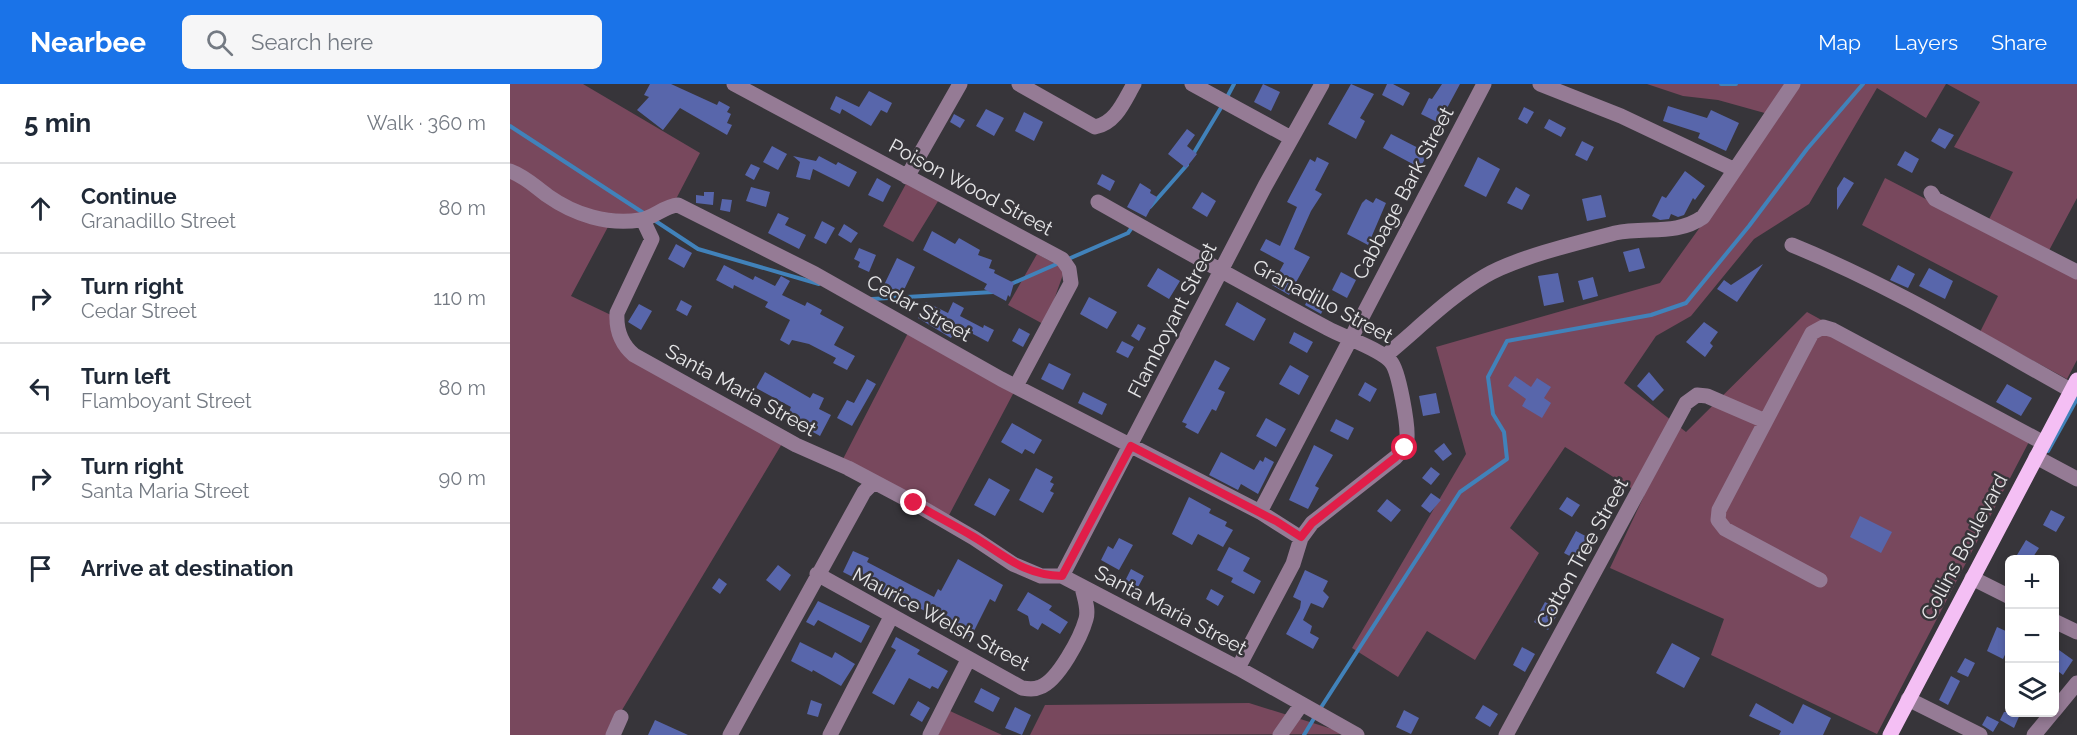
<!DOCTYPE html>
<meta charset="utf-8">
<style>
body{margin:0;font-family:Raleway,sans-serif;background:#f6f6f7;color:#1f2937}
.controls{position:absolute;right:18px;bottom:18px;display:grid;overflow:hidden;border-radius:9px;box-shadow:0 3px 9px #0003}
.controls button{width:54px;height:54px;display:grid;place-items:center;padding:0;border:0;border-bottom:2px solid #e0e1e3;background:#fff;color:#1f2937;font:30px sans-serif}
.stop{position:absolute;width:18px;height:18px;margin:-14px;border:4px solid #e11d48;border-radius:50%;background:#fff}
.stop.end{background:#e11d48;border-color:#fff;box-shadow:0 2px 6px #0008}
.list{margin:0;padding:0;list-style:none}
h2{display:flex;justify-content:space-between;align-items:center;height:78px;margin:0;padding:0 24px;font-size:26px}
h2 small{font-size:20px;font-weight:400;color:#747a83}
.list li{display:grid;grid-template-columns:39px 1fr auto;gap:18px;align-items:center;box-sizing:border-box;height:90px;padding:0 24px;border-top:2px solid #e0e1e3}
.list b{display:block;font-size:22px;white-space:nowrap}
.list p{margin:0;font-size:20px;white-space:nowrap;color:#747a83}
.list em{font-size:20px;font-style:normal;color:#747a83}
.icon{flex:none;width:33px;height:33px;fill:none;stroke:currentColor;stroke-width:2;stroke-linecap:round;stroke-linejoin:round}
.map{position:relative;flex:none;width:1567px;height:651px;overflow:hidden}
header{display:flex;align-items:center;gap:36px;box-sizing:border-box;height:84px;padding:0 30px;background:#1a73e8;color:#fff}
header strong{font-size:28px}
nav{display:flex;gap:33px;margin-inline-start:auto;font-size:21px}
.search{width:420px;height:54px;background:#f6f6f7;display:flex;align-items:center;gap:15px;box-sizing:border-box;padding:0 21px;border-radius:9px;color:#747a83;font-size:22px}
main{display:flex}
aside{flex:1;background:#fff}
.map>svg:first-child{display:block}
.green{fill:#78485d}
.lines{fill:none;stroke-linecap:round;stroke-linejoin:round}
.stream{stroke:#4182ba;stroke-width:4}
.building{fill:#5866ab}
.minor{stroke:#957b95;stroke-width:15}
.major{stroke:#f4bff4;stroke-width:15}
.route{stroke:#e11d48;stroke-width:8}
.labels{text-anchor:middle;stroke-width:5;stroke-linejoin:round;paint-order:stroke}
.street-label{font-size:20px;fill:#e6e6e8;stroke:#37353a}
</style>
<header>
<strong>Nearbee</strong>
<div class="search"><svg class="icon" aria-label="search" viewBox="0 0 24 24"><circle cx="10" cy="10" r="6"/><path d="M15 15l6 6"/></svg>Search here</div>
<nav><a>Map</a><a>Layers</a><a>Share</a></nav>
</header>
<main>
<aside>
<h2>5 min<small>Walk · 360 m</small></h2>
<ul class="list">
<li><svg class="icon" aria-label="ahead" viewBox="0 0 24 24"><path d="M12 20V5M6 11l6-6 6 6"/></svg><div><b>Continue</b><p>Granadillo Street</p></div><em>80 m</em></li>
<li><svg class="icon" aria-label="right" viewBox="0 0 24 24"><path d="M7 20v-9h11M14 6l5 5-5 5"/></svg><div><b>Turn right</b><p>Cedar Street</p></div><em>110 m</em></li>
<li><svg class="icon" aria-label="left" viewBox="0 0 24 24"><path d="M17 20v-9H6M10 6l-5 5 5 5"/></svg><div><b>Turn left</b><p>Flamboyant Street</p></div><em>80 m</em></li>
<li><svg class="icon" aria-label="right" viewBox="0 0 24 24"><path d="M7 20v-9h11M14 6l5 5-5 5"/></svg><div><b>Turn right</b><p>Santa Maria Street</p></div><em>90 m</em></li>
<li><svg class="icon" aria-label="arrive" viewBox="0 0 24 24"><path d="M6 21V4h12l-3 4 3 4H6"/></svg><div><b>Arrive at destination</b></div></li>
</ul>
</aside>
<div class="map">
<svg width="1567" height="651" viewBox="0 0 1567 651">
<rect width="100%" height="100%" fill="#37353a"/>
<path class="green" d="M0,0H73L190,69L166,115L136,131L80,129L0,85Z
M1137,0H1436L1416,34L1367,4L1299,120L1244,155L1181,232L1146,252L1114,299L1176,348L1297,228L1522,352L1367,650L1201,571L1214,535L1100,484L1134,412L1055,363L1000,444L1029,469L965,576L917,547L888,593L842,564L956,370L926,263L1150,199L1269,33L1208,16L1173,12Z
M1437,0H1567V114L1535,174L1567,192V276L1557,295L1470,248L1488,212L1352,141L1375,94L1474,145L1503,88L1444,63L1470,18Z
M0,90L99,141L61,212L101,231L106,254L273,358L97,651H0Z
M397,98L430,114L403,158L373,142Z
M527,170L555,185L535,241L498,221Z
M398,249L504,308L438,433L333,375Z
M739,619L838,650L520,651L535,621Z
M440,627L492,651H428Z"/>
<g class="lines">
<path class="stream" d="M1211,0H1226
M716,15L724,0
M0,42L135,130
M682,72L712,22
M640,123L677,81
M144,136L188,165L309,200
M556,176L618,149L623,142
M501,200L549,179
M362,215L483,208
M1538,367L1567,315
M810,625L950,408L997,375L994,348L983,330L978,293L997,257L1141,231L1176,219L1239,142L1297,65L1353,0
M794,651L806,631"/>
</g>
<path class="building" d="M140,0H161L207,21L209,17L220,23L217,28L221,30L217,39L222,41L217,51L170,24L153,46L127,26L139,13L134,11Z
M753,0L770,8L761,27L744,18Z
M841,0L864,10L850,34L855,37L846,55L818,40Z
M877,0H883L900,9L893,22L872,11Z
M932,0H950L929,39L911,30L919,14L922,15Z
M359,7L382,19L377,29L371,26L361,42L332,25L330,30L320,25L326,12L349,23Z
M1158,22L1197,34L1201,26L1229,39L1216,67L1188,54L1190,49L1153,37Z
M1014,23L1024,28L1017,40L1008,35Z
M476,25L494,34L484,52L466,42Z
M514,28L533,38L524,57L505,47Z
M444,30L455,36L450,44L440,38Z
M1039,35L1056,44L1051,53L1034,44Z
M1429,44L1444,51L1435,65L1421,57Z
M677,45L685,51L677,62L687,70L676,84L658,70Z
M881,50L918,69L910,84L873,64Z
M1072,57L1084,63L1077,77L1065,71Z
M262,62L277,70L268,86L253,78Z
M1395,67L1409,75L1402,89L1387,81Z
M283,72L306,77L309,72L326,81L328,78L347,88L339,103L303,85L300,96L286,93L290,78Z
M807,73L819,79L805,106L812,110L801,127L784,165L800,173L779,211L762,201L774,179L750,166L756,155L770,162L787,123L777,118L800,75L805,78Z
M968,73L990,85L976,113L954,102Z
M241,80L250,84L244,96L235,91Z
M1175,87L1195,102L1185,116L1183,114L1174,131L1168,133L1161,130L1159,135L1150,136L1142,132L1152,112L1156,114Z
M592,90L605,97L600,107L587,100Z
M1334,93L1344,99L1327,126V104Z
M367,94L381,102L373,118L358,111Z
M630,99L641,106L640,109L647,113L636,133L617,123Z
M241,103L260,108L256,123L236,117Z
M1006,103L1020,111L1012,126L997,119Z
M194,108H204L203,121L186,119V111L194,112Z
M692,108L706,117L697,133L682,124Z
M1091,111L1096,133L1077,137L1072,115Z
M866,114L876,119L858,161L837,150L852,119L856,115L863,119Z
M212,115L222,116L220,128L210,126Z
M268,129L279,134L275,141L296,151L289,165L258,149Z
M312,137L325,144L316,160L304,154Z
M334,140L348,149L341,159L328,151Z
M422,147L445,160L449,154L470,166L468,171L482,176L479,184L485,186L484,189L504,199L500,213L498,211L496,217L474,205L477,200L413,166Z
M166,160L182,169L174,184L158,175Z
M349,164L366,171L359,188L348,183L350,178L344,175Z
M1129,164L1135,184L1119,188L1113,168Z
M387,174L405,183L392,210L374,201Z
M1253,180L1227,218L1207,205L1214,196L1221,201Z
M214,181L243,196L245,192L265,202L271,192L280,197L272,211L295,222L297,218L312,226L310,230L334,243L324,261L345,272L337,286L323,279L326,274L299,260L282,256L279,261L270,256L280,236L255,223L258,218L224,201L223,205L206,196Z
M1388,181L1405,190L1398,204L1380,196Z
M648,184L670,197L659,215L637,202Z
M1419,184L1443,197L1435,215L1409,202Z
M831,188L846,196L837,214L822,206Z
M1048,189L1054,218L1034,222L1028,192Z
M1083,193L1088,212L1073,216L1068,197Z
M803,205L819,213L811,230L795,221Z
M579,213L607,228L597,245L570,230Z
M171,216L182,222L177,232L166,226Z
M416,218L438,229L443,218L454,224L450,232L473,244L474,241L484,246L478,258L448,242L441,254L408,234Z
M727,218L756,235L744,257L715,241Z
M129,220L142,227L131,246L118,238Z
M1194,238L1208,248L1200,259L1203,262L1195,273L1176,258Z
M628,240L636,244L629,257L621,252Z
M509,244L520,250L513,263L502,257Z
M784,248L803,258L797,269L779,259Z
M612,257L624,263L618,274L606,268Z
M705,276L720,284L708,305L715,308L706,327L702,325L688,350L675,343L677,340L672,338Z
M539,279L561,290L553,306L531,295Z
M780,281L799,292L789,311L769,300Z
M255,288L300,314L303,309L314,314L309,325L321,331L310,352L287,339L290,333L279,328L281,323L246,304Z
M1139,288L1154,306L1143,317L1127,302Z
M1005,292L1021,303L1027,294L1041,303L1034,314L1041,319L1032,334L1012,322L1016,315L998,302Z
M357,295L366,300L342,342L327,334L337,316L344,319Z
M855,298L867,305L860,318L848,311Z
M1497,300L1522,314L1511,332L1486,318Z
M573,308L597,320L592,331L568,319Z
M926,309L930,329L913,332L909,312Z
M756,334L776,345L766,363L746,352Z
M826,335L844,344L838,356L820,347Z
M502,339L532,356L524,370L515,365L512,370L491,358Z
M934,359L942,370L933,377L924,367Z
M804,361L823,371L805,402L809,404L798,425L779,416Z
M711,368L744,386L750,376L753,378L755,373L764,378L748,410L731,400L728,406L699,391Z
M921,383L930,390L921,401L912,394Z
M526,384L543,393L540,398L544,400L540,407L544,409L533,429L509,416Z
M479,394L500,406L485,432L464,421Z
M921,409L931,416L920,429L911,422Z
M679,413L701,425L699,429L717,438L715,442L723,446L713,463L688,450L682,461L662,450Z
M1057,413L1070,421L1062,433L1049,425Z
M877,415L891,426L881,438L867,427Z
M1541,426L1555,433L1546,448L1533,441Z
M1350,432L1382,448L1371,469L1340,453Z
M1066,447L1083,456L1071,478L1054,469Z
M609,454L623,461L609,486L591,476L598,462L603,465Z
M1516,456L1529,464L1521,476H1504Z
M719,463L740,474L733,487L751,497L744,510L721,498L723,494L707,486Z
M343,467L359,474L357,478L424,513L428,505L431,507L448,475L493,501L485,518L480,515L461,553L416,530L417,528L385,512L384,514L333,488Z
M268,481L281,491L270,507L256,496Z
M621,485L634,492L627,505L614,499Z
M795,486L818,497L813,507L819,513L813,524L801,519L793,536L802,542L800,549L809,554L803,565L776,550L790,524L791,517L783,513Z
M209,494L217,500L210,510L202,504Z
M701,505L714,512L708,522L696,515Z
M518,508L542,522L539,526L558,538L550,550L532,539L528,546L520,541L518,532L507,526Z
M308,517L360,542L351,559L308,536L304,542L296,538Z
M1035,518L1050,526L1038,546L1024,538Z
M1487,543L1500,549V560L1493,575L1477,567Z
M386,553L410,566L407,570L438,587L428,605L422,602L420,605L399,594L384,621L362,609L386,566L381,563Z
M290,558L322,574L325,568L345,580L331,602L303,586L302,588L281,577Z
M1162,559L1190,574L1174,604L1146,589Z
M1012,563L1025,570L1015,588L1003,581Z
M1549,566L1563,576L1553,591L1545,585V573Z
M1455,574L1465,579L1458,593L1447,588Z
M1441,592L1450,597L1438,621L1429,616Z
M471,604L490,614L483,628L464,618Z
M301,616L312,620L308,633L297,630Z
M408,617L420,624L412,638L400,631Z
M1246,619L1283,640L1293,620L1321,634L1313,651H1269L1271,647L1239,632Z
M973,621L988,630L980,643L965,634Z
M505,623L521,631L512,651L495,644Z
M894,626L909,634L901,650L886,643Z
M1494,628H1511L1504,644L1490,636Z
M1477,632L1489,638L1483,648L1472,641Z
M145,636L178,651H138Z"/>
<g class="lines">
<path class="minor" d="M224,0L552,175L559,185L561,199L506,302
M509,0L585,43C606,39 614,17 624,0
M682,0L781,54
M1030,0L1111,32L1223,85
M0,87C16,93 24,102 38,112C65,131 98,141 130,136C144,134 154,122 168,121L305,190L491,295L750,428L791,454
M397,93L450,0
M1421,109L1425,115L1567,188
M588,118C664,161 740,203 817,244C833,253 871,265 881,278C889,287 898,341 897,354C896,362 892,367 886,373L802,439L791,454L783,480L728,584
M133,136L142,155L107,229C106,246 111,260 124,271L286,361L338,384L404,419L464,454L503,480L531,492H552L728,584L847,651
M1282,161C1380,201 1469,255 1562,307
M875,272C907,246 939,213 975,192C1005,174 1070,158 1105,149C1136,142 1166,152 1193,133L1283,0
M1526,373L1567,395
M750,428L974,0
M307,490L512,604C518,605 524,606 530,603C548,597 571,553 576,535C579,525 574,513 572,503
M552,492L755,102L812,0
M1462,494L1500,513
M1310,496L1215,445L1208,436L1209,426L1302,249L1313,243L1323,246L1534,359
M1544,537L1567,548
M1398,615L1470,651
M1544,627L1567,599
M103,651L111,633
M220,651L354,408L363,399
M320,651L381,533
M420,651L458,576
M770,651L791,621
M996,651L1176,319L1187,311L1197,312L1255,337
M1524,651L1543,628"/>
<path class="major" d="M1380,651L1567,296"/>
</g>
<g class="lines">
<path class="route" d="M404,419C424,431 444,441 464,453C496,472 513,491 552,492L621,362L766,437L791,453L802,439L886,373L895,364"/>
</g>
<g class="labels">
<g class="street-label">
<text transform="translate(461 103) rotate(28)" y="7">Poison Wood Street</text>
<text transform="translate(893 109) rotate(-62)" y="7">Cabbage Bark Street</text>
<text transform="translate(813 217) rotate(28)" y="7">Granadillo Street</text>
<text transform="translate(409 224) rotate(29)" y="7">Cedar Street</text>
<text transform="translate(662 236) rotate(-63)" y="7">Flamboyant Street</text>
<text transform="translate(231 306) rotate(29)" y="7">Santa Maria Street</text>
<text transform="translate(1454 463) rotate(-62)" y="7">Collins Boulevard</text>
<text transform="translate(1072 469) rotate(-61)" y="7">Cotton Tree Street</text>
<text transform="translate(661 526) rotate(28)" y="7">Santa Maria Street</text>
<text transform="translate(431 535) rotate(28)" y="7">Maurice Welsh Street</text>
</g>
</g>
</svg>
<div class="controls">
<button>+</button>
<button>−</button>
<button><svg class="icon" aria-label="layers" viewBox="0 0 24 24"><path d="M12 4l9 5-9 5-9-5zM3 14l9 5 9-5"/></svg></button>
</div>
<div class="stop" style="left:895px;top:364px"></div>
<div class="stop end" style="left:404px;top:419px"></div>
</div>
</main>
